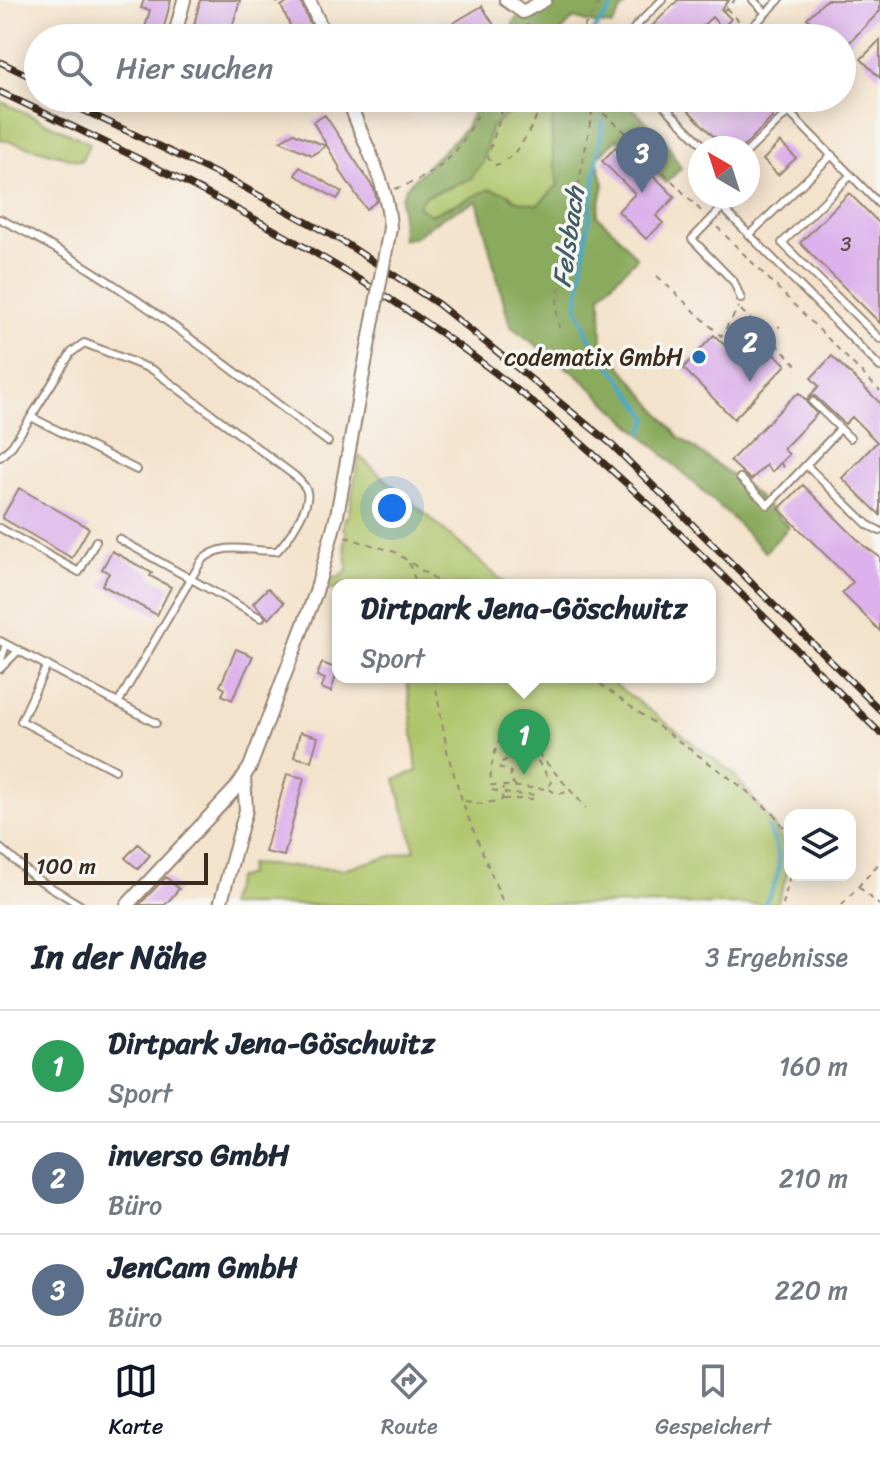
<!DOCTYPE html>
<html lang="de">
<meta charset="utf-8">
<style>
body{margin:0;font-family:Sriracha,sans-serif;background:#f6f6f7;color:#1f2937}
.controls{position:absolute;right:24px;bottom:24px;display:grid;overflow:hidden;border-radius:16px;box-shadow:0 4px 20px #0003}
.controls button{width:72px;height:72px;display:grid;place-items:center;padding:0;border:0;border-bottom:2px solid #e0e1e3;background:#fff;color:#1f2937;font:40px sans-serif}
.compass{position:absolute;left:688px;top:136px;width:72px;height:72px;border-radius:50%;background:#fff;box-shadow:0 4px 20px #0003;rotate:321deg}
.scale{position:absolute;left:24px;bottom:20px;width:184px;box-sizing:border-box;padding-left:8px;border:4px solid #3b2a1e;border-top:0;font-size:22px;line-height:28px;white-space:nowrap;color:#3b2a1e;-webkit-text-stroke:6px #f6f6f2;paint-order:stroke}
.you{position:absolute;left:392px;top:508px;width:28px;height:28px;margin:-20px;border:6px solid #fff;border-radius:50%;background:#1a73e8;box-shadow:0 0 0 12px #1a73e833}
.badge{display:grid;place-items:center;width:52px;height:52px;border-radius:50%;background:#111827;color:#fff;font-size:26px;font-weight:700}
.pin{position:absolute;translate:-50% -66px;filter:drop-shadow(0 2px 4px #0008)}
.pin::after{content:'';position:absolute;top:42px;width:28px;height:24px;background:inherit;clip-path:polygon(0 0,100% 0,50% 100%)}
.popup{position:absolute;left:332px;top:579px;width:384px;height:104px;box-sizing:border-box;display:grid;place-content:center;border-radius:16px;background:#fff;filter:drop-shadow(0 2px 6px #0005);font-size:26px;white-space:nowrap;color:#747a83}
.popup b{font-size:30px;color:#1f2937}
.popup::after{content:'';position:absolute;left:50%;top:100%;margin-left:-16px;border:16px solid transparent;border-top-color:#fff}
.list{margin:0;padding:0;list-style:none}
h2{display:flex;justify-content:space-between;align-items:center;height:104px;margin:0;padding:0 32px;font-size:34px}
h2 small{font-size:26px;font-weight:400;color:#747a83}
.list li{display:grid;grid-template-columns:52px 1fr auto;gap:24px;align-items:center;box-sizing:border-box;height:112px;padding:0 32px;border-top:2px solid #e0e1e3}
.list b{display:block;font-size:30px;white-space:nowrap}
.list p{margin:0;font-size:26px;white-space:nowrap;color:#747a83}
.list em{font-size:26px;font-style:normal;color:#747a83}
.icon{flex:none;width:44px;height:44px;fill:none;stroke:currentColor;stroke-width:2;stroke-linecap:round;stroke-linejoin:round}
.map{position:relative;flex:none;width:880px;height:905px;overflow:hidden}
.search{position:absolute;background:#fff;box-shadow:0 4px 20px #0003;left:24px;right:24px;top:24px;height:88px;display:flex;align-items:center;gap:20px;box-sizing:border-box;padding:0 28px;border-radius:44px;color:#747a83;font-size:30px}
.sheet{height:440px;background:#fff}
nav{display:flex;justify-content:space-around;align-items:center;box-sizing:border-box;height:112px;border-top:2px solid #e0e1e3;background:#fff;font-size:22px;color:#747a83}
nav a{display:grid;justify-items:center;gap:4px}
nav .on{color:#111827}
.map>svg:first-child{display:block}
.green{fill:#aec469;stroke:#747744;stroke-width:2}
.forest{fill:#8aaa5d;stroke:#626a3e;stroke-width:2}
.lines{fill:none;stroke-linecap:round;stroke-linejoin:round}
.stream{stroke:#49a8c8;stroke-width:4}
.building{fill:#ddb1eb}
.service-casing{stroke:#988675;stroke-width:10}
.minor-casing{stroke:#988675;stroke-width:16}
.path{stroke:#988675;stroke-width:2;stroke-dasharray:6 6;stroke-linecap:butt}
.service{stroke:#fff;stroke-width:6}
.minor{stroke:#fff;stroke-width:12}
.rail-casing{stroke:#3b2a1e;stroke-width:7}
.rail{stroke:#f6f6f2;stroke-width:4;stroke-dasharray:12;stroke-linecap:butt}
.minor-bridge-casing{stroke:#988675;stroke-width:16;stroke-linecap:butt}
.minor-bridge{stroke:#fff;stroke-width:12}
.poi-dot{fill:#1f6fb2;stroke:#f6f6f2;stroke-width:3}
.labels{text-anchor:middle;stroke-width:7;stroke-linejoin:round;paint-order:stroke}
.number-label{font-size:20px;fill:#644c51}
.poi-label{font-size:24px;fill:#3b2a1e;stroke:#f6f6f2;text-anchor:end}
.water-label{font-size:26px;font-style:italic;fill:#415c62;stroke:#f6f6f2}
</style>
<div class="map">
<svg width="880" height="905" viewBox="0 0 880 905">
<rect width="100%" height="100%" fill="#f6f6f2"/>
<filter id="ink" filterUnits="userSpaceOnUse"><feTurbulence type="fractalNoise" baseFrequency=".0125" numOctaves="2"/><feDisplacementMap in="SourceGraphic" scale="16" xChannelSelector="R" yChannelSelector="G"/><feConvolveMatrix kernelMatrix="1 2 1 2 8 2 1 2 1" color-interpolation-filters="sRGB"/></filter>
<filter id="wash" filterUnits="userSpaceOnUse"><feTurbulence type="fractalNoise" baseFrequency=".006" numOctaves="4" result="noise"/><feDisplacementMap in="SourceGraphic" scale="32" xChannelSelector="R" yChannelSelector="G"/><feGaussianBlur stdDeviation="1.8" result="paint"/><feColorMatrix in="noise" values="0 0 0 0 0 0 0 0 0 0 0 0 0 0 0 0 0 1.4 0 .05"/><feComposite in="paint" operator="in"/></filter>
<g filter="url(#wash)">
<rect width="100%" height="100%" fill="#f4e3cc"/>
<path class="green" d="M517,98H560C545,121 554,159 558,185L538,205L514,200L490,189L430,215L417,207L425,196L452,187L483,161L490,128L508,114Z
M0,101L90,143L81,161L0,139Z
M359,456L507,585H338V590L325,587L328,579C364,575 338,554 346,533L343,528L345,517H348Z
M407,677H605L733,773L772,823L788,851L789,868L777,904L227,905L236,879L248,875L249,864L342,869L415,850L395,779L417,771Z"/>
<path class="forest" d="M543,0H631L622,9L612,26L589,23L574,18L555,38H507L515,20Z
M480,98H517L508,114L490,128L483,162L470,179L425,196L418,206L431,215L490,189L509,194L514,200L538,205L558,185C554,159 545,120 560,98H569L586,109L595,98H623L667,143L681,168L666,183L634,151L616,139L597,158L604,184L597,216L614,231L637,258L601,294L602,343L679,437L749,488L789,527L765,552L732,518L577,375L510,326L477,201L444,216L413,238L402,239L401,197L406,187L465,129Z"/>
<g class="lines">
<path class="stream" d="M588,38L618,0
M604,98V107
M603,121L577,305L588,335L645,412L648,419L642,433
M764,905C781,877 785,858 768,828"/>
</g>
<g id="blocks">
<path class="building" d="M144,0H171L161,38H142L150,10L141,8Z
M200,0H240L229,38H191Z
M293,0H300L316,38H296L281,6Z
M678,0H729L721,9L731,19L722,28L712,17L690,38H640Z
M826,0H880V11L842,50V38H827L807,18Z
M482,6L497,30L484,38H428Z
M880,40V78L861,59Z
M676,98H754L773,117L742,148H725Z
M325,115L374,189L377,201L366,209L339,169L340,168L313,122Z
M294,133L296,134L326,146L312,155L280,141Z
M780,142L796,158L778,175L763,160Z
M616,147L649,179L653,175L675,197L656,216L663,223L646,239L618,211L635,194L602,161Z
M300,167L342,192L337,199L295,175Z
M849,193L880,224V323L800,243Z
M714,335L746,366L766,345L786,365L734,419L683,368Z
M832,356L880,403V515L842,478L877,442L852,417L845,424L815,396L809,397L807,403L817,414L783,449L789,454L772,472L766,465L751,480L730,461L793,397L799,393L806,400L819,386L811,378Z
M803,485L864,546L880,557V631L842,593L853,582L779,509Z
M19,488L89,528L72,558L2,518Z
M112,551L152,573L150,576L171,587L157,615L102,585L109,573L102,569Z
M268,588L284,603L269,619L253,603Z
M236,649L253,656L232,700L222,695L225,689L220,686Z
M322,663L338,669L331,692L321,688L325,679L317,676Z
M300,732L318,737L311,761L294,757Z
M287,774L304,778L284,856L265,852Z
M138,844L150,855L138,869L125,858Z
M166,877L179,889L165,905H139Z"/>
</g>
</g>
<g filter="url(#ink)">
<use href="#blocks" fill-opacity="0" stroke="#988675" stroke-width="2"/>
<g class="lines">
<defs>
<path id="service" d="M753,0L766,13
M629,38L635,27L662,0
M699,38L709,33L718,38
M741,38L779,0
M656,98L706,148
M775,98L880,205
M748,151L788,112
M851,175L782,243L880,339
M711,196L880,367
M722,208L692,239L734,282L741,299
M0,219C119,277 222,363 328,442
M749,235L832,155
M813,402L850,438
M31,417L71,353L84,343L153,370L295,476C300,481 306,486 307,492C311,506 287,541 277,551C248,552 226,540 202,560L118,703
M0,457L12,446L31,417L137,470
M806,465L868,525L880,531
M740,478L768,505L840,429
M0,528L79,572L96,541
M119,539L261,618
M0,641L156,723
M0,664L6,644
M47,665L21,721L115,770
M0,669L19,650
M0,848L34,877L80,905"/>
<path id="minor" d="M309,0L326,38
M506,0L523,12L545,0
M174,38L184,0
M348,98C362,141 388,182 390,228
M127,905L236,788L250,767L316,592L337,515
M220,905L246,810L244,777"/>
</defs>
<use href="#service" class="service-casing"/>
<use href="#minor" class="minor-casing"/>
<path class="path" d="M276,3L283,0
M726,8L742,24
M723,11L735,0
M510,38L517,25
M526,38L527,24
M577,38L601,0
M506,98L488,156L490,161L496,165C522,155 534,122 544,98
M585,98L622,129L704,214
M395,189C448,171 463,147 486,98
M717,227L880,391
M657,276L721,336L739,307
M741,310L797,365
M559,328L556,308L593,107
M770,336L780,326
M780,463L788,471
M345,537L395,552L443,585
M409,563L417,585
M434,677L448,756L466,812L504,905
M590,677L738,784L774,814L786,830L790,841
M538,753H535L534,755L551,782L547,789L491,785C489,767 496,738 510,727H515L586,808
M516,786L510,780L511,772L500,768L499,763L523,753L533,755
M549,789L557,794L568,792
M492,790L510,794L539,795
M503,799H538
M465,801L481,804L502,800L503,788
M859,887L879,905
M783,905L790,875
M842,905L880,862"/>
<use href="#service" class="service"/>
<use href="#minor" class="minor"/>
<defs>
<path id="rail" d="M0,62L38,80
M0,92C182,178 363,266 521,393C650,496 763,617 880,733
M58,98L238,184L345,243L438,304L610,443L880,710"/>
</defs>
<use href="#rail" class="rail-casing"/>
<use href="#rail" class="rail"/>
<defs>
<path id="minor-bridge" d="M337,515L390,228"/>
</defs>
<use href="#minor-bridge" class="minor-bridge-casing"/>
<use href="#minor-bridge" class="minor-bridge"/>
</g>
</g>
<circle class="poi-dot" cx="699" cy="357" r="8"/>
<g class="labels">
<g class="number-label">
<text x="846" y="251">3</text>
</g>
<g class="poi-label">
<text x="683" y="365">codematix GmbH</text>
</g>
<g class="water-label">
<text transform="translate(568 237) rotate(-82)" y="9">Felsbach</text>
</g>
</g>
</svg>
<div class="controls">
<button><svg class="icon" aria-label="layers" viewBox="0 0 24 24"><path d="M12 4l9 5-9 5-9-5zM3 14l9 5 9-5"/></svg></button>
</div>
<svg class="compass" viewBox="-18 -18 36 36"><path d="M0-13l5 13h-10z" fill="#e53935"/><path d="M0 13l5-13h-10z" fill="#747a83"/></svg>
<div class="scale">100 m</div>
<div class="you"></div>
<div class="pin badge" style="left:524px;top:775px;background:#2e9e5b">1</div>
<div class="popup"><b>Dirtpark Jena-Göschwitz</b>Sport</div>
<div class="pin badge" style="left:750px;top:382px;background:#5c6f8a">2</div>
<div class="pin badge" style="left:642px;top:193px;background:#5c6f8a">3</div>
<div class="search"><svg class="icon" aria-label="search" viewBox="0 0 24 24"><circle cx="10" cy="10" r="6"/><path d="M15 15l6 6"/></svg>Hier suchen</div>
</div>
<section class="sheet">
<h2>In der Nähe<small>3 Ergebnisse</small></h2>
<ul class="list">
<li><span class="badge" style="background:#2e9e5b">1</span><div><b>Dirtpark Jena-Göschwitz</b><p>Sport</p></div><em>160 m</em></li>
<li><span class="badge" style="background:#5c6f8a">2</span><div><b>inverso GmbH</b><p>Büro</p></div><em>210 m</em></li>
<li><span class="badge" style="background:#5c6f8a">3</span><div><b>JenCam GmbH</b><p>Büro</p></div><em>220 m</em></li>
</ul>
</section>
<nav>
<a class="on"><svg class="icon" aria-label="map" viewBox="0 0 24 24"><path d="M3 6l6-2 6 2 6-2v14l-6 2-6-2-6 2zM9 4v14M15 6v14"/></svg>Karte</a>
<a><svg class="icon" aria-label="directions" viewBox="0 0 24 24"><path d="M12 3l9 9-9 9-9-9zM9 14v-3h6M13 9l2 2-2 2"/></svg>Route</a>
<a><svg class="icon" aria-label="saved" viewBox="0 0 24 24"><path d="M7 4h10v16l-5-4-5 4z"/></svg>Gespeichert</a>
</nav>
